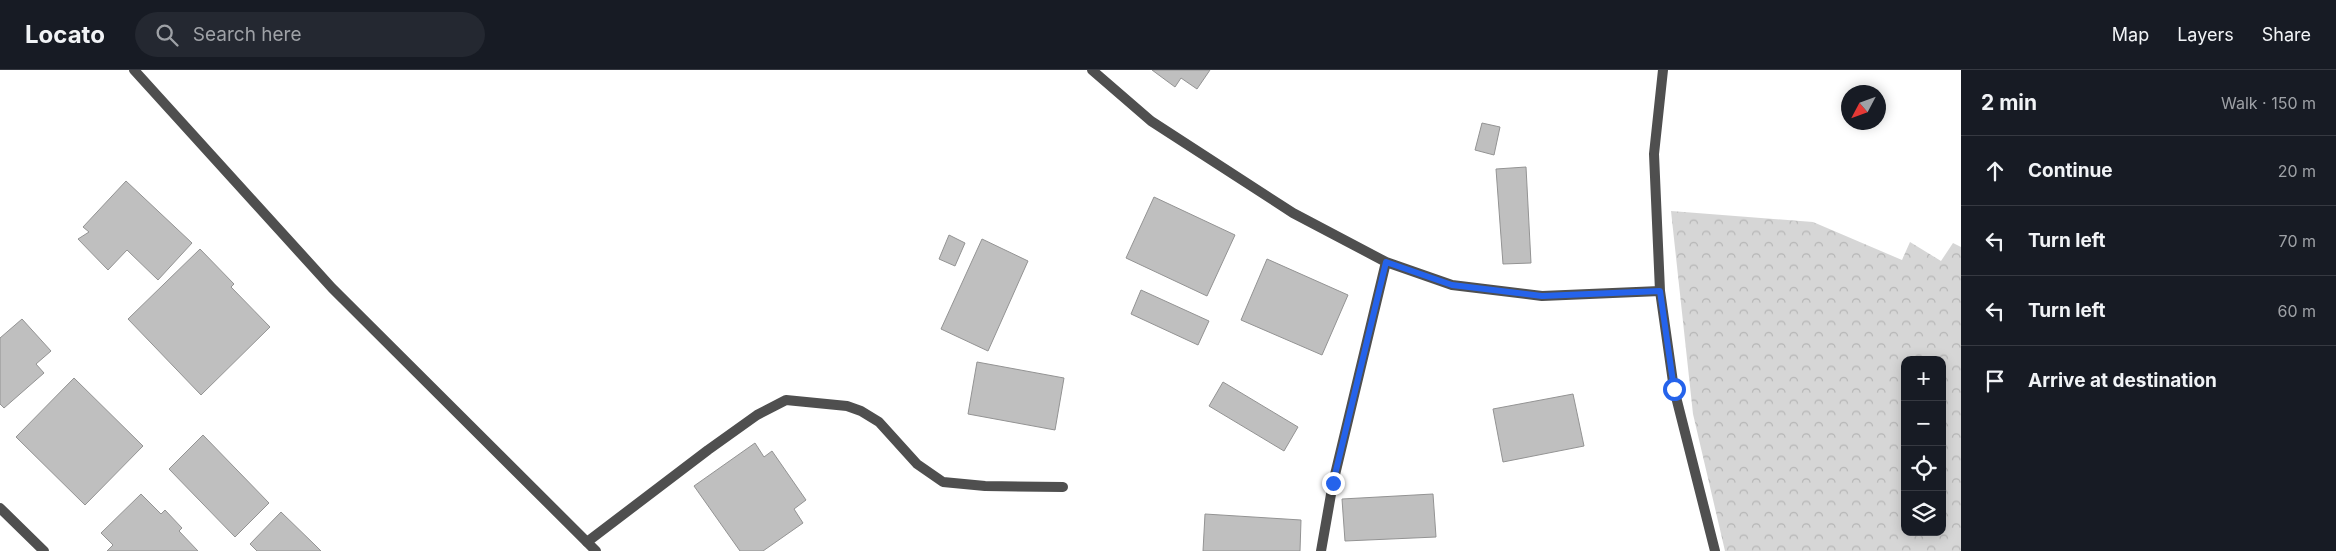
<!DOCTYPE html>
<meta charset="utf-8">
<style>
body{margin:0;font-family:Inter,sans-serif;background:#242831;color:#f1f3f6}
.controls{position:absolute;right:15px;bottom:15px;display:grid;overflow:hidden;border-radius:10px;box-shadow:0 2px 12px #0003}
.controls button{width:45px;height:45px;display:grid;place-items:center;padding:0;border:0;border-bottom:1px solid #363941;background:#171b24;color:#f1f3f6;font:25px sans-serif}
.compass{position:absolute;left:1841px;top:15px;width:45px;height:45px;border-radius:50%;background:#171b24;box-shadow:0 2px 12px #0003;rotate:229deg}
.stop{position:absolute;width:15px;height:15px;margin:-11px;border:4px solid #2563eb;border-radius:50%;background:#fff}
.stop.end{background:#2563eb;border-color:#fff;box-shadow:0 1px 5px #0008}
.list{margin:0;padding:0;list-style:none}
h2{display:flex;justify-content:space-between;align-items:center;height:65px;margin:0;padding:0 20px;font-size:21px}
h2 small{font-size:16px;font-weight:400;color:#9ea1a6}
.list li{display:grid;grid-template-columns:32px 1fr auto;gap:15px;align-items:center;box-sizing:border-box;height:70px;padding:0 20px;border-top:1px solid #363941}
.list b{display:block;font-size:19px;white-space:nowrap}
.list em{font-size:16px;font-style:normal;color:#9ea1a6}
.icon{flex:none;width:28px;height:28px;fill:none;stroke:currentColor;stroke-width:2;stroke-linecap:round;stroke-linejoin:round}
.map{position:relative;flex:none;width:1961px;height:481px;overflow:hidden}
header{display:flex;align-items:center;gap:30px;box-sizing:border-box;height:70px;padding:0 25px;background:#171b24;border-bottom:1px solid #363941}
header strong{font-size:24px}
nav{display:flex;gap:28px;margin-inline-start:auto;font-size:18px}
.search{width:350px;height:45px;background:#242831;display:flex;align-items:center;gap:12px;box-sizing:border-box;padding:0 18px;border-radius:28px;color:#9ea1a6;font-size:19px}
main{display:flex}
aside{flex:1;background:#171b24}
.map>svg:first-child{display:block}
.forest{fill:url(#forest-crowns);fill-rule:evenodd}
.building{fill:#bfbfbf;stroke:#939393}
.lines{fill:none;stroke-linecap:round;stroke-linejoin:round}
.minor{stroke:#4f4f4f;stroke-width:10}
.tertiary{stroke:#4f4f4f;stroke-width:10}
.route{stroke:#2563eb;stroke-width:6}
</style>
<header>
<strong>Locato</strong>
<div class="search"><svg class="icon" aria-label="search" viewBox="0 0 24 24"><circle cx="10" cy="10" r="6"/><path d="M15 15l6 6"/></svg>Search here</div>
<nav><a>Map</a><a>Layers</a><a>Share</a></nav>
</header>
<main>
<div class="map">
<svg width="1961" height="481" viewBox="0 0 1961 481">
<defs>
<pattern id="forest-crowns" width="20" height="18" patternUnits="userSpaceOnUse" patternTransform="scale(1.25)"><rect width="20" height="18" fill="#d6d6d6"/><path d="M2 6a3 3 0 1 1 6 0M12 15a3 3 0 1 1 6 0" fill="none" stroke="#b6b6b6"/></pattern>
</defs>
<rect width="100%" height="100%" fill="#fff"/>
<path class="forest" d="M1671,141L1813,152L1902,190L1910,172L1941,191L1953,173L1961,177V481H1725L1693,344ZM1905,290H1942V462H1905Z"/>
<path class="building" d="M1152,0H1210L1197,19L1181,8L1175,17Z
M1482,53L1500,57L1494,85L1475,80Z
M1526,97L1531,193L1503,194L1496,99Z
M126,111L192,173L158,210L127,180L108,200L78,169L89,162L83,157Z
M1154,127L1235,165L1207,226L1126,188Z
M949,165L965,173L955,196L939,189Z
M982,169L1028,191L988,281L941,259Z
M200,179L234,214L231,217L270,257L201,325L128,249Z
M1267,189L1348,225L1322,285L1241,250Z
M1141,220L1209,251L1198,275L1131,244Z
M22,249L51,281L36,294L44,303L4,338L0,334V268Z
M977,292L1064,308L1055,360L968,344Z
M74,308L143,376L85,435L16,367Z
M1223,312L1298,357L1284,381L1209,336Z
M1573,324L1584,376L1503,392L1493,339Z
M203,365L269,433L235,467L169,399Z
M755,373L764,387L772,381L806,430L794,439L803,453L763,481H740L694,416Z
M141,424L161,444L165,440L182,458L179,461L198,481H107L113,475L101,463Z
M1433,424L1436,467L1345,471L1342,429Z
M281,442L315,475L321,481H257L250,474Z
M1205,444L1301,450L1300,481H1203Z"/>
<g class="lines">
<path class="minor" d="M1092,0L1151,51L1293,143L1386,192L1452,215L1542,226L1660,221
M1663,0L1654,84L1660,221L1674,319L1715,481
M0,438L44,481
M587,472L708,380L757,345L786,330L847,336L861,341L879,352L917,394L943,412L985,416L1063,417
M1321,481L1333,413L1386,192"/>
<path class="tertiary" d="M134,0L332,218L596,481"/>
</g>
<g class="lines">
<path class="route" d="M1333,413L1386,192L1452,215L1542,226L1660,221L1674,319"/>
</g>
</svg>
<div class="controls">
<button>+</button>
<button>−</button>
<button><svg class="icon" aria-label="locate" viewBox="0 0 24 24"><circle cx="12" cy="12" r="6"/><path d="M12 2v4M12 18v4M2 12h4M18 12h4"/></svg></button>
<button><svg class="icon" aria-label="layers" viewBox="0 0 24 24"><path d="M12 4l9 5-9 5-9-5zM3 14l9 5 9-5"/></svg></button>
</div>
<svg class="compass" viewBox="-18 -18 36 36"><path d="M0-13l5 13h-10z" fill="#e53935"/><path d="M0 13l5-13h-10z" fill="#9ea1a6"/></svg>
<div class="stop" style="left:1674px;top:319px"></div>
<div class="stop end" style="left:1333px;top:413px"></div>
</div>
<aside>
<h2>2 min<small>Walk · 150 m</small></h2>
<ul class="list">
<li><svg class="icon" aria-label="ahead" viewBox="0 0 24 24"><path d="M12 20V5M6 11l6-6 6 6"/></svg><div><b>Continue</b></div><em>20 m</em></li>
<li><svg class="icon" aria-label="left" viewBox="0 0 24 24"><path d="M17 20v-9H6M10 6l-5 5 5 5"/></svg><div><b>Turn left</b></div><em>70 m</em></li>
<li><svg class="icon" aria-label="left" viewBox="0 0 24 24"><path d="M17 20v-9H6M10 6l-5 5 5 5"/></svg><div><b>Turn left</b></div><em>60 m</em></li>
<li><svg class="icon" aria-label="arrive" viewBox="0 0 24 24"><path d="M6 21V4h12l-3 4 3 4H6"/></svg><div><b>Arrive at destination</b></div></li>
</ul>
</aside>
</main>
